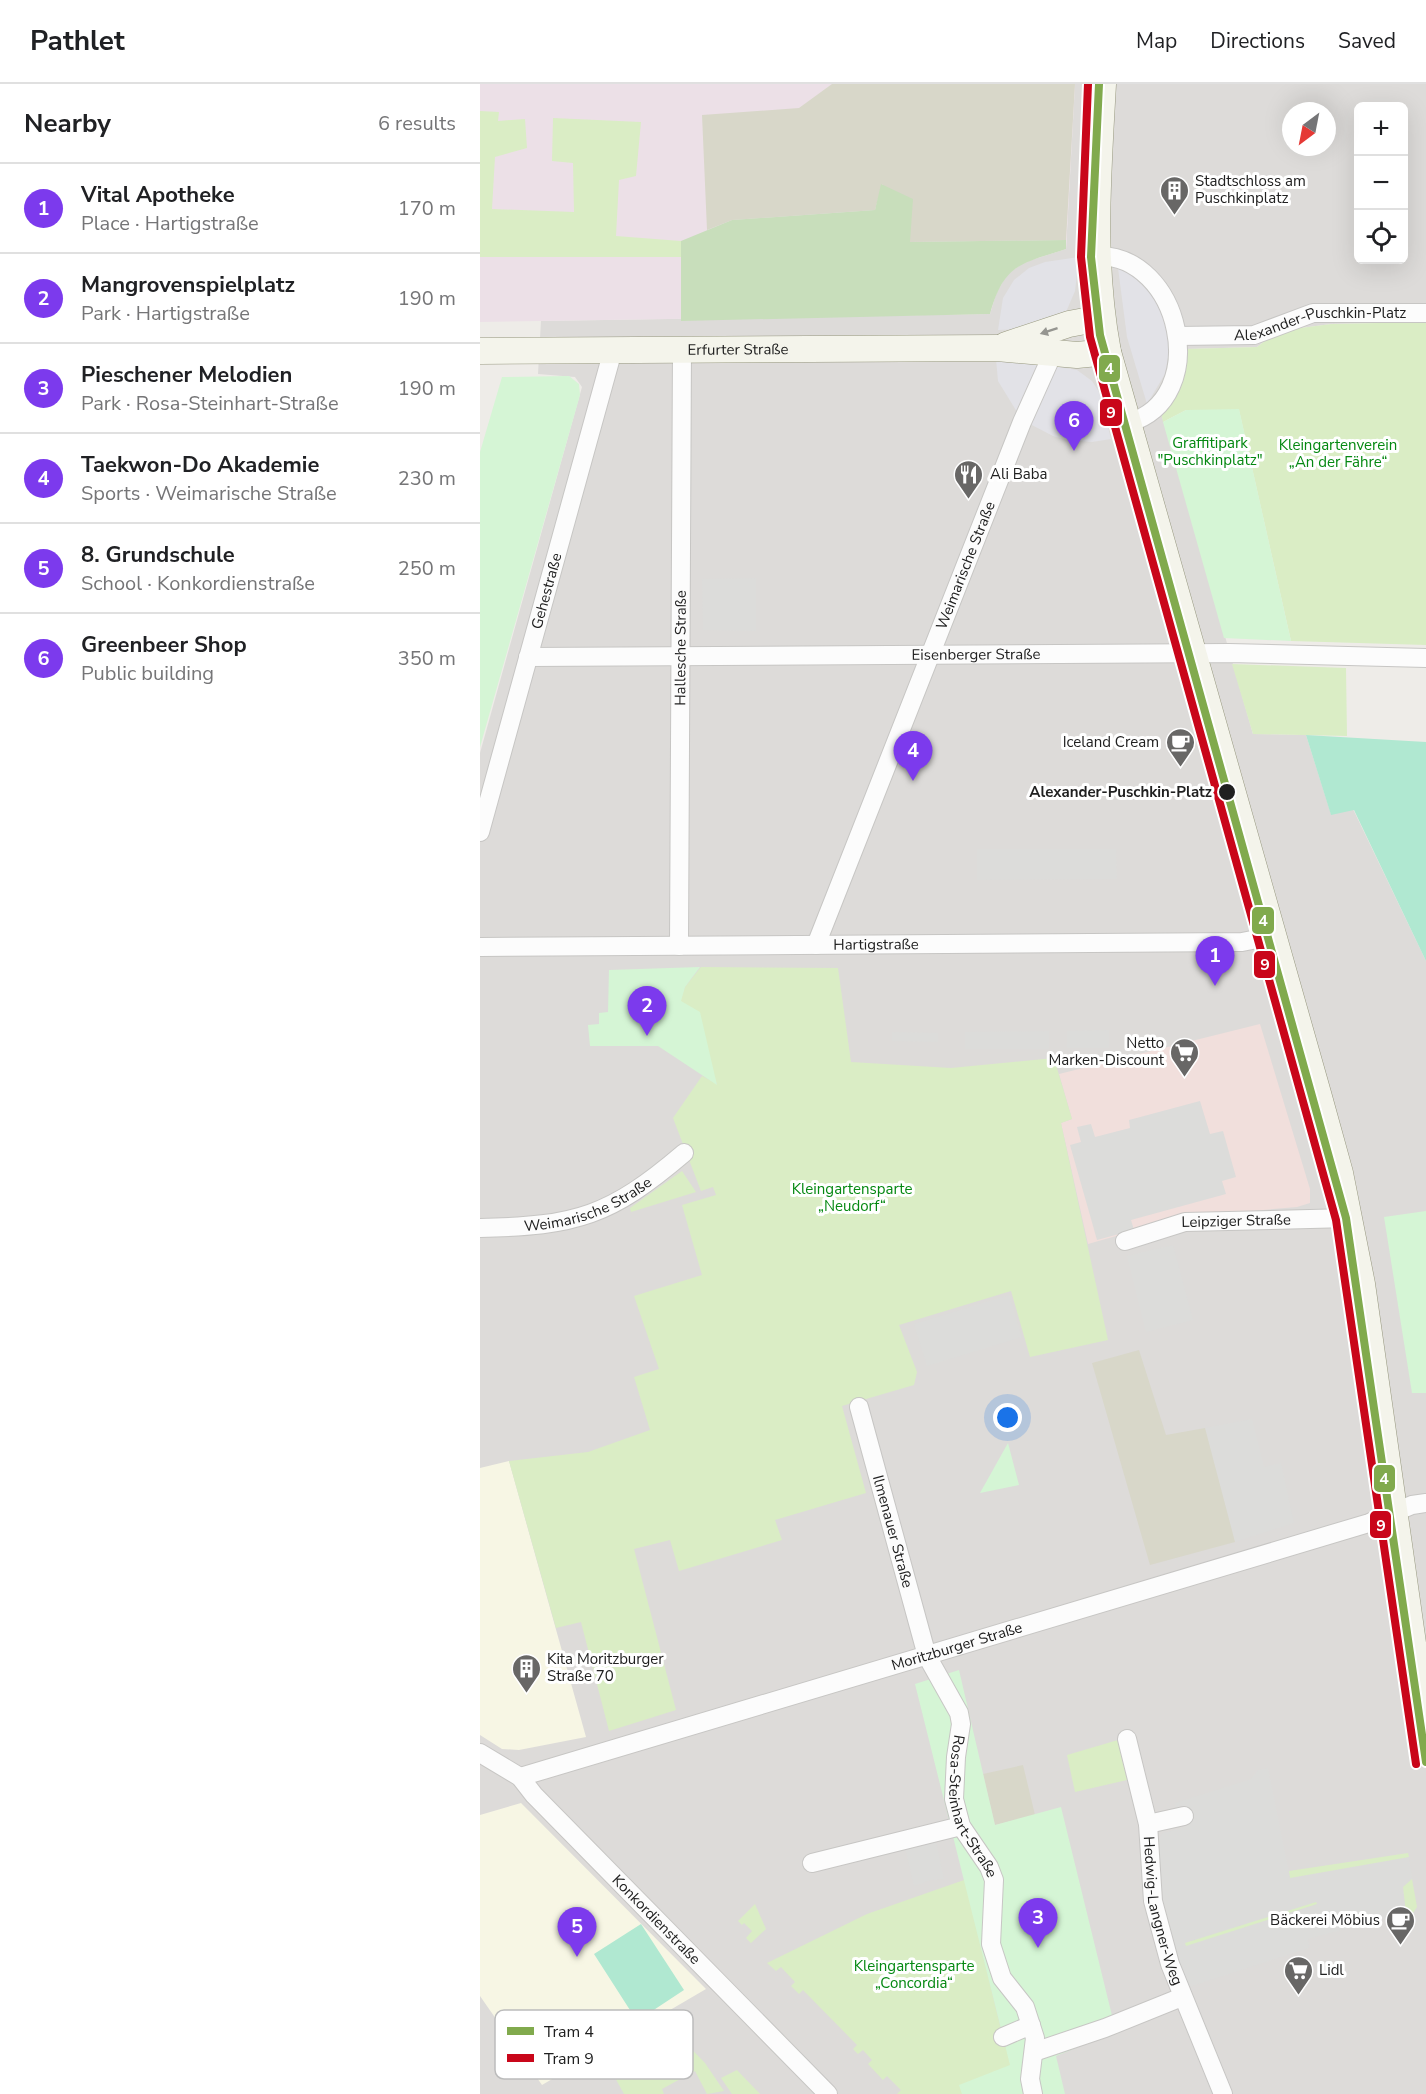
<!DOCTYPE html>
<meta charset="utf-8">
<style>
body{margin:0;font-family:"Nunito Sans",sans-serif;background:#f6f6f6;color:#202124}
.controls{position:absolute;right:18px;top:18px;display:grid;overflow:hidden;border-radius:9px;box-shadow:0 6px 24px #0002}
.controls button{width:54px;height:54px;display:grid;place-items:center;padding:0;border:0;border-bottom:2px solid #e0e0e0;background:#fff;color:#202124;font:30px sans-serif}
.compass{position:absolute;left:802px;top:18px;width:54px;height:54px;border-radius:50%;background:#fff;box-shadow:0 6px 24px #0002;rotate:212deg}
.you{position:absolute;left:528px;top:1334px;width:21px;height:21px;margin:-15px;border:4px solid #fff;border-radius:50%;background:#1a73e8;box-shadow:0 0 0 9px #1a73e833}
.badge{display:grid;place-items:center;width:39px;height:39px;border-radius:50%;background:#7c3aed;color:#fff;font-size:20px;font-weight:700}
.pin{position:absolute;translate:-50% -50px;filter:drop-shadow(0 2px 3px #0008)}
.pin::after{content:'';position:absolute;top:32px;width:21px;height:18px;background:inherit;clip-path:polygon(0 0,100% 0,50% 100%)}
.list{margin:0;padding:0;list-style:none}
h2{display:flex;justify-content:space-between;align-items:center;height:78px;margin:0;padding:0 24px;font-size:26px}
h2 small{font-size:20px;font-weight:400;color:#757577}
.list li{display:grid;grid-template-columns:39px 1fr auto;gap:18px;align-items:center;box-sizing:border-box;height:90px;padding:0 24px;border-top:2px solid #e0e0e0}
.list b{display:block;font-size:22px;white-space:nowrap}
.list p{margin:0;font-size:20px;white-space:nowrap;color:#757577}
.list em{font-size:20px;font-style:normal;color:#757577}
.icon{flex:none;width:33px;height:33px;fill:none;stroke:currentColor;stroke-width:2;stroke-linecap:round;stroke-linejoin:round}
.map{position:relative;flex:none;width:946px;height:2010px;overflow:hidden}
header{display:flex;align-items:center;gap:36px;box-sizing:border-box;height:84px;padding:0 30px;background:#fff;border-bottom:2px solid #e0e0e0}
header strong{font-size:28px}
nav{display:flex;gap:33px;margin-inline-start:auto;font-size:21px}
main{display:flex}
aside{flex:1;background:#fff}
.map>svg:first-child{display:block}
.residential{fill:#dddbd9;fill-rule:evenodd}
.commercial{fill:#f1dfdc}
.industrial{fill:#ece0e7}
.education{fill:#f7f6e4}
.religious{fill:#dcdcda;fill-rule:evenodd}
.construction{fill:#d8d7c9}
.grass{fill:#daedc5}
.forest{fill:#c8debb}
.park{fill:#d5f5d5}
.pitch{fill:#b0e8d1}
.plaza{fill:#e2e2e7}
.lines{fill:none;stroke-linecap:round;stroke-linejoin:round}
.street-casing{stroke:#c7c6c4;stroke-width:20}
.secondary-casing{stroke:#97987f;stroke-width:27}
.street{stroke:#fcfcfc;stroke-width:18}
.secondary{stroke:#f4f4eb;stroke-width:26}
.tram-1-casing{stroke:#fff;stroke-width:12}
.tram-2-casing{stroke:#fff;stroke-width:12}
.tram-1{stroke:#81aa4d;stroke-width:8}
.tram-2{stroke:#c9061a;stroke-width:8}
.oneway{fill:#959590}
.stop-dot{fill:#202020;stroke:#fff;stroke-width:2}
.labels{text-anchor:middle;stroke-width:6;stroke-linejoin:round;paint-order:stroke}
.poi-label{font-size:15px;fill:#202020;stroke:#fff;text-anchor:start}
.street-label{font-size:15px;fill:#202020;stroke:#fff}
.park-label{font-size:15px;fill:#048811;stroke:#fff}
.stop-label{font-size:15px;font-weight:bold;fill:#202020;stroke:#fff;text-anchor:end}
.key{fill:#fff;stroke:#bcbcbc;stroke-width:1.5}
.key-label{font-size:16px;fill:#202020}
.line-badge{stroke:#fff;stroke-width:2}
.badge-label{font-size:16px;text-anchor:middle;font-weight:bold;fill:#fff}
</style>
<header>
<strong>Pathlet</strong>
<nav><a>Map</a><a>Directions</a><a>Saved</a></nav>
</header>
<main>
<aside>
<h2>Nearby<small>6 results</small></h2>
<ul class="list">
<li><span class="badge">1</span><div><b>Vital Apotheke</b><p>Place · Hartigstraße</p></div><em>170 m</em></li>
<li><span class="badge">2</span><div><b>Mangrovenspielplatz</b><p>Park · Hartigstraße</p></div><em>190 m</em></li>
<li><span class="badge">3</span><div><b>Pieschener Melodien</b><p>Park · Rosa-Steinhart-Straße</p></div><em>190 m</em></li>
<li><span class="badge">4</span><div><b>Taekwon-Do Akademie</b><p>Sports · Weimarische Straße</p></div><em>230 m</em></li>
<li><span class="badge">5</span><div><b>8. Grundschule</b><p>School · Konkordienstraße</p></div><em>250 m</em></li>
<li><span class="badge">6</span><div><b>Greenbeer Shop</b><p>Public building</p></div><em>350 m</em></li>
</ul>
</aside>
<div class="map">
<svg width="946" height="2010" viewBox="0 0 946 2010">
<rect width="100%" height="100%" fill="#eeece8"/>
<path class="residential" d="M595,0H946V238L851,240L798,247L777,263L706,265L681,329L773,650L826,651L851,730L873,725L946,877V2010H0V669L102,303L95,293L58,290L61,237L510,230L516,210L527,190L545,178L586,165ZM878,22H924V176H878ZM811,27H847V63H811Z"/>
<path class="commercial" d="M780,940L830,1105V1119L817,1123L703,1133L608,1160L581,1039L592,1035L579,990Z"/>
<path class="industrial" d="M0,0H595L586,165L545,178L527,190L516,210L510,230L0,238Z"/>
<path class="education" d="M29,1377L106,1653L39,1666L22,1665L0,1651V1384Z
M41,1719L226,1905L62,2001L0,1912V1731Z"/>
<path class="religious" d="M276,494V547L223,546L222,495Z
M497,765H636L637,795L497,796Z
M629,946V964H587V947Z
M569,947V965H485V948Z
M412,948L458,949V958L412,957Z
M720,1017L730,1050L743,1047L756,1093L742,1097L746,1110L651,1136L654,1146L617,1156L590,1061L601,1058L597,1043L611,1040L615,1053L650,1044L649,1036Z
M693,1161L713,1236L666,1248L647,1172Z
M529,1211L542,1253L447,1282L434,1240Z
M772,1335L784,1383L801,1379L814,1439L755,1458L725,1344Z
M788,1684L810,1794L929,1773L932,1795L923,1803L926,1829L828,1855L829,1864L706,1904L681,1814L678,1758L683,1749L706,1743L702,1721L695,1723V1719L771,1695L778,1686ZM836,1818V1821L706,1861L705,1859Z
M456,1757L464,1795L451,1796L434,1802L425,1763Z"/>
<path class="construction" d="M352,0H595L586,156L430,158L402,100L395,126L252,136L227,146L222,31L319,24Z
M659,1266L686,1351L725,1344L755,1458L670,1481L612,1279Z
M543,1681L555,1731L515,1741L503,1690Z"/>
<path class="grass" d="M0,27L19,28L18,37L45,35L47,64L15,73L12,125L94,128L93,79L72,77L73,34L161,38L156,92L139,96L136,152L201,157L202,173H0Z
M946,238V561L811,557L759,326H706L683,338L681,329L706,265L777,263L798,247L851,240Z
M752,580L866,584L867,652L773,650Z
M221,883L358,884L371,978L471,984L574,974L592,1035L581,1039L628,1256L550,1273L531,1207L419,1241L437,1288L434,1301L362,1322L386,1409L295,1436L302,1456L199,1487L190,1456L154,1465L196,1626L129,1647L101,1538L76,1544L29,1377L108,1368L170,1346L154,1293L179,1285L154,1212L222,1191L202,1121L236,1111L233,1103L221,1107L193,1034L222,992L237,1000L200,917L205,903Z
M202,1087L216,1108L151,1128L150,1124Z
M638,1656L647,1696L595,1708L587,1671Z
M928,1769L929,1773L810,1794L809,1787Z
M485,1773L490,1818L524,1958L543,1963L510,2010H417L421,2006L407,1992L403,1996L388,1980L392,1976L383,1966L378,1970L373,1965L377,1961L323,1906L319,1910L311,1902L315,1898L301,1883L296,1887L287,1879L387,1830L484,1796Z
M932,1795L937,1823L933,1829H926L923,1803Z
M836,1818L837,1820L706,1862L705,1859Z
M275,1820L286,1845L271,1859L266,1854L272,1847L264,1839L262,1841L258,1837Z
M191,1944L225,1979L244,2007L227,2010L215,1987L182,2005L184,2010H144L127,1979Z
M257,1986L280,2010H252L241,1994Z"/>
<path class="forest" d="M401,100L433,115L430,158L586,156V165C540,180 524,180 510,230L201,237V157L252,136L395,126Z"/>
<path class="park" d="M89,292L99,300L100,311L0,663V368L22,293Z
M759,325L811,557L744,554L683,338L706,326Z
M220,883L205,903L201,917L220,928L237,1001L178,962H110L108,941L119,940V929L128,928L129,886Z
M946,1127V1309H932L904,1133Z
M528,1359L539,1401L500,1409Z
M479,1586L515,1741L581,1723L636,1948L576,1972L585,2010H482L479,2001L530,1981L435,1600Z"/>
<path class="pitch" d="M826,651L946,658V877L874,726L851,731Z
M161,1840L204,1906L157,1937L114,1870Z"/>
<path class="plaza" d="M599,173L595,207L586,228L538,245L518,246L523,214L534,196L549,184L565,178Z
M638,184L653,192L670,209L683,228L690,262L685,290L667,320L647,253Z
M516,275L563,281L537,328L518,297Z
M573,282L597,286L612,297L619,308L631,355L612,358L587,356L573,352L548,339Z"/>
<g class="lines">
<defs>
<g id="street">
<path d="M616,172C701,169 733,315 648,339"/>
<path id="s1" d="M698,252L774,251L833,229H946"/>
<path id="s2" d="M48,573L749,569L946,574"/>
<path id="s3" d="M0,748L133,266"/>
<path id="s4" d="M336,861L542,338L573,269"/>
<path id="s5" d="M199,862L202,265"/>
<path id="s6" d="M0,863L762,858L792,852"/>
<path id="s7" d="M0,1144C97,1142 130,1132 204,1069"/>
<path id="s8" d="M645,1157L705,1138L870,1134"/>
<path id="s9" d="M379,1323L447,1572L479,1629L481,1640L476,1673L474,1715L481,1742L509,1783L514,1796L511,1860L522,1894L545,1923L555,1954L550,1995L553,2010"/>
<path id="s10" d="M647,1655L668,1740L673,1817L690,1880L743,2010"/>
<path id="s11" d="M0,1669L40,1693L54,1711L348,2010"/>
<path id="s12" d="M40,1693L889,1439L932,1421L946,1419"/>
<path d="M668,1740L704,1732"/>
<path d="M332,1779L481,1742"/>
<path d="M523,1953L551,1941"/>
<path d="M554,1968L625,1944L702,1913"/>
</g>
<g id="secondary">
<path d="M623,0C618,90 611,178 628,268L839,1013L860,1089L882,1200L946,1651"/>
<path d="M526,261L589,240L621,234"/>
<path id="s13" d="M0,267L517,264L597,271L628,268"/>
</g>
</defs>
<use href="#street" class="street-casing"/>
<use href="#secondary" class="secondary-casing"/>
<use href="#street" class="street"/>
<use href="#secondary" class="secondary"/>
<defs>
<path id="tram-1" d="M619,0L611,173L620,251L866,1134L946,1678"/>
<path id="tram-2" d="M608,0L601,173L610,253L856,1136L936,1680"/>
</defs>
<use href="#tram-1" class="tram-1-casing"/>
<use href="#tram-2" class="tram-2-casing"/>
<use href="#tram-1" class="tram-1"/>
<use href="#tram-2" class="tram-2"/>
</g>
<defs><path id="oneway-solid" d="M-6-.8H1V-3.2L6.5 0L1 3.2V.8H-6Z" transform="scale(1.5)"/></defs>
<use class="oneway" href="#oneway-solid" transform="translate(569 247) rotate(162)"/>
<defs>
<symbol id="building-pin" viewBox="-11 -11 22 30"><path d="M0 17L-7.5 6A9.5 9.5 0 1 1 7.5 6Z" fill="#686766" stroke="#fff"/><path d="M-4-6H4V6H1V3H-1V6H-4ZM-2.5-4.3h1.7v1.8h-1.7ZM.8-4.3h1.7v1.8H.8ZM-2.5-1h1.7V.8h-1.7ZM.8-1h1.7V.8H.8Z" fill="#fff"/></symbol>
<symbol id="restaurant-pin" viewBox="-11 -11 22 30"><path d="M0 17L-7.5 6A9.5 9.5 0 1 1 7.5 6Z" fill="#686766" stroke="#fff"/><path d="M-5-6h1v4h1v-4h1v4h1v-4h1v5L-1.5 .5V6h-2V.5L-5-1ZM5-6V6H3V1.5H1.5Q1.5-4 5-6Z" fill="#fff"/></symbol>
<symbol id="cafe-pin" viewBox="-11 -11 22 30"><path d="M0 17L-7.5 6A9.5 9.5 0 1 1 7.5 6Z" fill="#686766" stroke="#fff"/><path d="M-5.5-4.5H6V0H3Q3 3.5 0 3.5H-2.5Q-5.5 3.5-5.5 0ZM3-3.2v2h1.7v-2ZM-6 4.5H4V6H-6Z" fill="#fff"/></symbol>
<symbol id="supermarket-pin" viewBox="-11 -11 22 30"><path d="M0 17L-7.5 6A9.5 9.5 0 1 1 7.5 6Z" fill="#686766" stroke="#fff"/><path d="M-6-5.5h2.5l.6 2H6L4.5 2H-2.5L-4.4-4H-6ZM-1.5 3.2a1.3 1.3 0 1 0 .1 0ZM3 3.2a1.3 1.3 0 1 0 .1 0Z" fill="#fff"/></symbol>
</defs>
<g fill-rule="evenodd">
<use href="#building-pin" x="678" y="90" width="33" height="45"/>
<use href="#restaurant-pin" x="472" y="374" width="33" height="45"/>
<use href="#cafe-pin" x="684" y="642" width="33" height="45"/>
<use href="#supermarket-pin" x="688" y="952" width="33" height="45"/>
<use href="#building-pin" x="30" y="1568" width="33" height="45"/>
<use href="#cafe-pin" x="904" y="1820" width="33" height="45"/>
<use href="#supermarket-pin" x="802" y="1870" width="33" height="45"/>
</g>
<circle class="stop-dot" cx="747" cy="708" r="9"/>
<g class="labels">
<g class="poi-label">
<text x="715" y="102">Stadtschloss am<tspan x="715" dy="17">Puschkinplatz</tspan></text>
<text x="510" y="395">Ali Baba</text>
<text x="679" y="663" text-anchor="end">Iceland Cream</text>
<text x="684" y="964" text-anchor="end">Netto<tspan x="684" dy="17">Marken-Discount</tspan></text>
<text x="67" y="1580">Kita Moritzburger<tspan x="67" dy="17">Straße 70</tspan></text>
<text x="900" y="1841" text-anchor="end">Bäckerei Möbius</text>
<text x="839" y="1891">Lidl</text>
</g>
<g class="street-label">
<text dy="5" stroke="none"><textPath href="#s1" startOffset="144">Alexander-Puschkin-Platz</textPath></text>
<text dy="5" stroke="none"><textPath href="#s13" startOffset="258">Erfurter Straße</textPath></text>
<text dy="5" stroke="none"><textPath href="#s4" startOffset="408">Weimarische Straße</textPath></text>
<text dy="5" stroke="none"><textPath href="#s3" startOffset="250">Gehestraße</textPath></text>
<text dy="5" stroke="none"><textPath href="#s5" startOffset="298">Hallesche Straße</textPath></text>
<text dy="5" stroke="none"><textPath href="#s2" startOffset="448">Eisenberger Straße</textPath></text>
<text dy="5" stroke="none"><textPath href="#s6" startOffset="396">Hartigstraße</textPath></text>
<text dy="5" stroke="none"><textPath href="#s7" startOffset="112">Weimarische Straße</textPath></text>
<text dy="5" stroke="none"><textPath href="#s8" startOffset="114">Leipziger Straße</textPath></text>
<text dy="5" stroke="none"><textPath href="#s9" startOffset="129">Ilmenauer Straße</textPath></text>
<text dy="5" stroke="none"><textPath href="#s12" startOffset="456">Moritzburger Straße</textPath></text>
<text dy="5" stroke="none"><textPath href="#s9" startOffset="422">Rosa-Steinhart-Straße</textPath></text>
<text dy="5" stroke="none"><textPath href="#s10" startOffset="176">Hedwig-Langner-Weg</textPath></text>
<text dy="5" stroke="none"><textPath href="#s11" startOffset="244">Konkordienstraße</textPath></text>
</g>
<g class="park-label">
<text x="730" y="364">Graffitipark<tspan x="730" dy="17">"Puschkinplatz"</tspan></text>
<text x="858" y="366">Kleingartenverein<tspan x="858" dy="17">„An der Fähre“</tspan></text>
<text x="372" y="1110">Kleingartensparte<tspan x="372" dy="17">„Neudorf“</tspan></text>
<text x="434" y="1887">Kleingartensparte<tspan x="434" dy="17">„Concordia“</tspan></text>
</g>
<g class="stop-label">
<text x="732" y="713">Alexander-Puschkin-Platz</text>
</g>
</g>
<rect x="15" y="1926" width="198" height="69" rx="9" class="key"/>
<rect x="27" y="1943" width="27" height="8" fill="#81aa4d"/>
<rect x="27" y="1970" width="27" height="8" fill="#c9061a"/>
<g class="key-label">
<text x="64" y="1953">Tram 4</text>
<text x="64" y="1980">Tram 9</text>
</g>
<g class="line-badge">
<rect x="618" y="270" width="23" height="29" rx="6" fill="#81aa4d"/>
<rect x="619" y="314" width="24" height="29" rx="6" fill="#c9061a"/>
<rect x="771" y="822" width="24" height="29" rx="6" fill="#81aa4d"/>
<rect x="773" y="866" width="23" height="29" rx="6" fill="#c9061a"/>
<rect x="893" y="1380" width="23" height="29" rx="6" fill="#81aa4d"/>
<rect x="889" y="1426" width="23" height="29" rx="6" fill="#c9061a"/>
</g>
<g class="badge-label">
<text x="629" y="290">4</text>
<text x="631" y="334">9</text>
<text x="783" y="842">4</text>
<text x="785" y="886">9</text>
<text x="904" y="1400">4</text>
<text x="901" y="1447">9</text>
</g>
</svg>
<div class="controls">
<button>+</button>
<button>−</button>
<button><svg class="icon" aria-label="locate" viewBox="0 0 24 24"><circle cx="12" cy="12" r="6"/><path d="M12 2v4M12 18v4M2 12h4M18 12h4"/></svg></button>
</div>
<svg class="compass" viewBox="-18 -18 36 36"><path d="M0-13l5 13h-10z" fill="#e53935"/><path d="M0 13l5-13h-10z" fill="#757577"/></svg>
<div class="you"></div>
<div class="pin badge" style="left:735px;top:902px">1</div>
<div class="pin badge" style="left:167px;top:952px">2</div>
<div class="pin badge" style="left:558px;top:1864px">3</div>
<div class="pin badge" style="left:433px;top:697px">4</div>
<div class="pin badge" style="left:97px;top:1873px">5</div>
<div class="pin badge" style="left:594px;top:367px">6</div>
</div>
</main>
